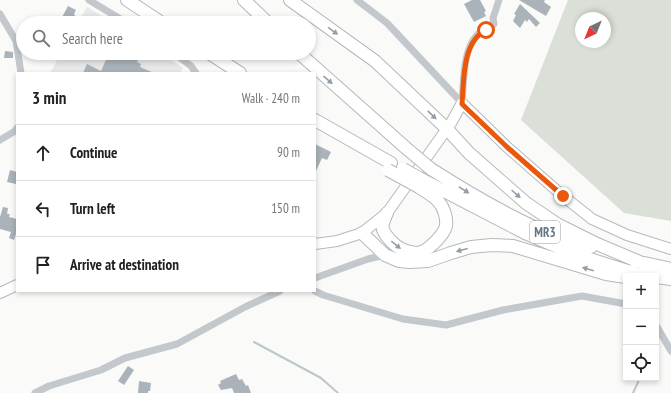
<!DOCTYPE html>
<meta charset="utf-8">
<style>
body{margin:0;font-family:"PT Sans Narrow",sans-serif;background:#f2f2f2;color:#202124}
.controls{position:absolute;right:12px;bottom:12px;display:grid;overflow:hidden;border-radius:0px;box-shadow:0 2px 6px #0003}
.controls button{width:36px;height:36px;display:grid;place-items:center;padding:0;border:0;border-bottom:1px solid #e0e0e0;background:#fff;color:#202124;font:20px sans-serif}
.compass{position:absolute;left:575px;top:12px;width:36px;height:36px;border-radius:50%;background:#fff;box-shadow:0 2px 6px #0003;rotate:223deg}
.stop{position:absolute;width:12px;height:12px;margin:-9px;border:3px solid #ea580c;border-radius:50%;background:#fff}
.stop.end{background:#ea580c;border-color:#fff;box-shadow:0 1px 4px #0008}
.list{margin:0;padding:0;list-style:none}
h2{display:flex;justify-content:space-between;align-items:center;height:52px;margin:0;padding:0 16px;font-size:17px}
h2 small{font-size:13px;font-weight:400;color:#757577}
.list li{display:grid;grid-template-columns:26px 1fr auto;gap:12px;align-items:center;box-sizing:border-box;height:56px;padding:0 16px;border-top:1px solid #e0e0e0}
.list b{display:block;font-size:15px;white-space:nowrap}
.list em{font-size:13px;font-style:normal;color:#757577}
.icon{flex:none;width:22px;height:22px;fill:none;stroke:currentColor;stroke-width:2;stroke-linecap:round;stroke-linejoin:round}
.map{position:relative;flex:none;width:671px;height:393px;overflow:hidden}
.search{position:absolute;background:#fff;box-shadow:0 2px 6px #0003;left:16px;top:16px;width:300px;height:44px;display:flex;align-items:center;gap:10px;box-sizing:border-box;padding:0 14px;border-radius:22px;color:#757577;font-size:15px}
.panel{position:absolute;background:#fff;box-shadow:0 2px 6px #0003;left:16px;top:72px;width:300px;height:220px;border-radius:0px}
.map>svg:first-child{display:block}
.built{fill:#e8e9e9}
.green{fill:#dadfd7;fill-rule:evenodd}
.lines{fill:none;stroke-linecap:round;stroke-linejoin:round}
.stream{stroke:#bbc7cb;stroke-width:2}
.building{fill:#aab3b9}
.secondary-casing{stroke:#b3babf;stroke-width:12}
.highway-casing{stroke:#b4b9bd;stroke-width:14}
.street{stroke:#c3c8cc;stroke-width:7}
.secondary{stroke:#fff;stroke-width:10}
.highway{stroke:#fff;stroke-width:12}
.highway-bridge-casing{stroke:#b4b9bd;stroke-width:14;stroke-linecap:butt}
.highway-bridge{stroke:#fff;stroke-width:12}
.oneway{fill:#939fa8}
.route{stroke:#ea580c;stroke-width:5}
.labels{text-anchor:middle;stroke-width:4;stroke-linejoin:round;paint-order:stroke}
.shield{fill:#fff;stroke:#939fa8;stroke-width:1}
.shield-label{font-size:13px;font-weight:bold;fill:#657683}
</style>
<div class="map">
<svg width="671" height="393" viewBox="0 0 671 393">
<rect width="100%" height="100%" fill="#fafaf8"/>
<path class="built" d="M87,7L113,23H78Z
M61,53H160L183,68L180,73H50Z"/>
<path class="green" d="M568,0H671V221L624,213L521,120ZM581,18H605V42H581Z"/>
<g class="lines">
<path class="stream" d="M254,342L321,378L338,393
M633,393L640,378"/>
</g>
<path class="building" d="M472,0H480L486,11L484,12L486,16L474,22L464,4Z
M519,0H545L544,2L551,7L546,16Z
M520,4L540,23L536,27L529,19L527,22L525,20L520,28L513,21L516,15L514,14Z
M68,6L76,10L74,14L75,15L71,23H59Z
M5,51L13,52V58H4Z
M109,53H124L138,60L137,62L141,64L140,67L154,73H83L87,64L101,71Z
M315,144L331,152L327,160L322,158L315,173Z
M10,170L17,172L16,184L7,182Z
M3,207L8,208L7,214H10L9,217L17,219V231L14,240L9,238L11,232L0,229V217Z
M128,366L134,370L124,385L118,381Z
M236,374L239,380L242,379L246,386L248,385L251,393H234L232,388L221,390L218,385L221,383L220,381Z
M139,381L151,383L150,391H148V393H138Z"/>
<g class="lines">
<defs>
<path id="secondary" d="M315,244L337,241L362,233L387,213L451,123L462,103L507,147L563,196L592,219L627,235L671,249
M0,293L17,285"/>
<path id="highway" d="M127,0L162,23
M244,0L268,23
M290,0L375,61L447,129L469,153L526,203L557,224L597,244L642,263
M209,53L240,73
M299,53L406,148
M315,120L391,163
M431,169C470,194 509,217 552,235C565,240 578,243 591,247
M421,179L525,233L577,255L637,274L652,276
M387,213C381,226 380,229 390,240C397,248 407,253 418,253C427,252 444,235 446,226C447,218 444,208 439,202C434,196 426,192 419,187
M362,233L385,255L399,261L410,262L428,261L451,253L471,247L492,245L513,246L606,274L626,277
M635,261L671,269
M656,277L671,279"/>
</defs>
<use href="#secondary" class="secondary-casing"/>
<use href="#highway" class="highway-casing"/>
<path class="street" d="M89,0L127,23
M357,0L387,23L462,103
M0,14L16,41L21,73
M174,53L191,66L196,73
M462,103C464,82 462,50 478,34C482,30 489,27 494,24L493,18L499,0
M0,140L15,131L17,128
M315,278L368,259L385,255
M315,291L323,295L403,319L446,325L503,310L582,296L626,304
M656,325L671,351
M35,393L49,386L101,370L125,358L177,344L245,307L280,291"/>
<use href="#secondary" class="secondary"/>
<use href="#highway" class="highway"/>
<defs>
<path id="highway-bridge" d="M406,148L431,169
M403,169L421,179
M388,170L419,187"/>
</defs>
<use href="#highway-bridge" class="highway-bridge-casing"/>
<use href="#highway-bridge" class="highway-bridge"/>
</g>
<defs><path id="oneway-solid" d="M-6-.8H1V-3.2L6.5 0L1 3.2V.8H-6Z"/></defs>
<g class="oneway">
<use href="#oneway-solid" transform="translate(333 31) rotate(36)"/>
<use href="#oneway-solid" transform="translate(328 80) rotate(41)"/>
<use href="#oneway-solid" transform="translate(432 115) rotate(44)"/>
<use href="#oneway-solid" transform="translate(464 190) rotate(32)"/>
<use href="#oneway-solid" transform="translate(516 194) rotate(42)"/>
<use href="#oneway-solid" transform="translate(396 245) rotate(39)"/>
<use href="#oneway-solid" transform="translate(462 250) rotate(165)"/>
<use href="#oneway-solid" transform="translate(588 269) rotate(-164)"/>
</g>
<g class="lines">
<path class="route" d="M486,30C462,42 464,80 462,104L507,147L563,196"/>
</g>
<g class="labels">
<rect class="shield" x="530" y="221" width="30" height="22" rx="3"/>
<g class="shield-label">
<text x="545" y="237">MR3</text>
</g>
</g>
</svg>
<div class="controls">
<button>+</button>
<button>−</button>
<button><svg class="icon" aria-label="locate" viewBox="0 0 24 24"><circle cx="12" cy="12" r="6"/><path d="M12 2v4M12 18v4M2 12h4M18 12h4"/></svg></button>
</div>
<svg class="compass" viewBox="-18 -18 36 36"><path d="M0-13l5 13h-10z" fill="#e53935"/><path d="M0 13l5-13h-10z" fill="#757577"/></svg>
<div class="stop" style="left:486px;top:30px"></div>
<div class="stop end" style="left:563px;top:196px"></div>
<div class="search"><svg class="icon" aria-label="search" viewBox="0 0 24 24"><circle cx="10" cy="10" r="6"/><path d="M15 15l6 6"/></svg>Search here</div>
<section class="panel">
<h2>3 min<small>Walk · 240 m</small></h2>
<ul class="list">
<li><svg class="icon" aria-label="ahead" viewBox="0 0 24 24"><path d="M12 20V5M6 11l6-6 6 6"/></svg><div><b>Continue</b></div><em>90 m</em></li>
<li><svg class="icon" aria-label="left" viewBox="0 0 24 24"><path d="M17 20v-9H6M10 6l-5 5 5 5"/></svg><div><b>Turn left</b></div><em>150 m</em></li>
<li><svg class="icon" aria-label="arrive" viewBox="0 0 24 24"><path d="M6 21V4h12l-3 4 3 4H6"/></svg><div><b>Arrive at destination</b></div></li>
</ul>
</section>
</div>
